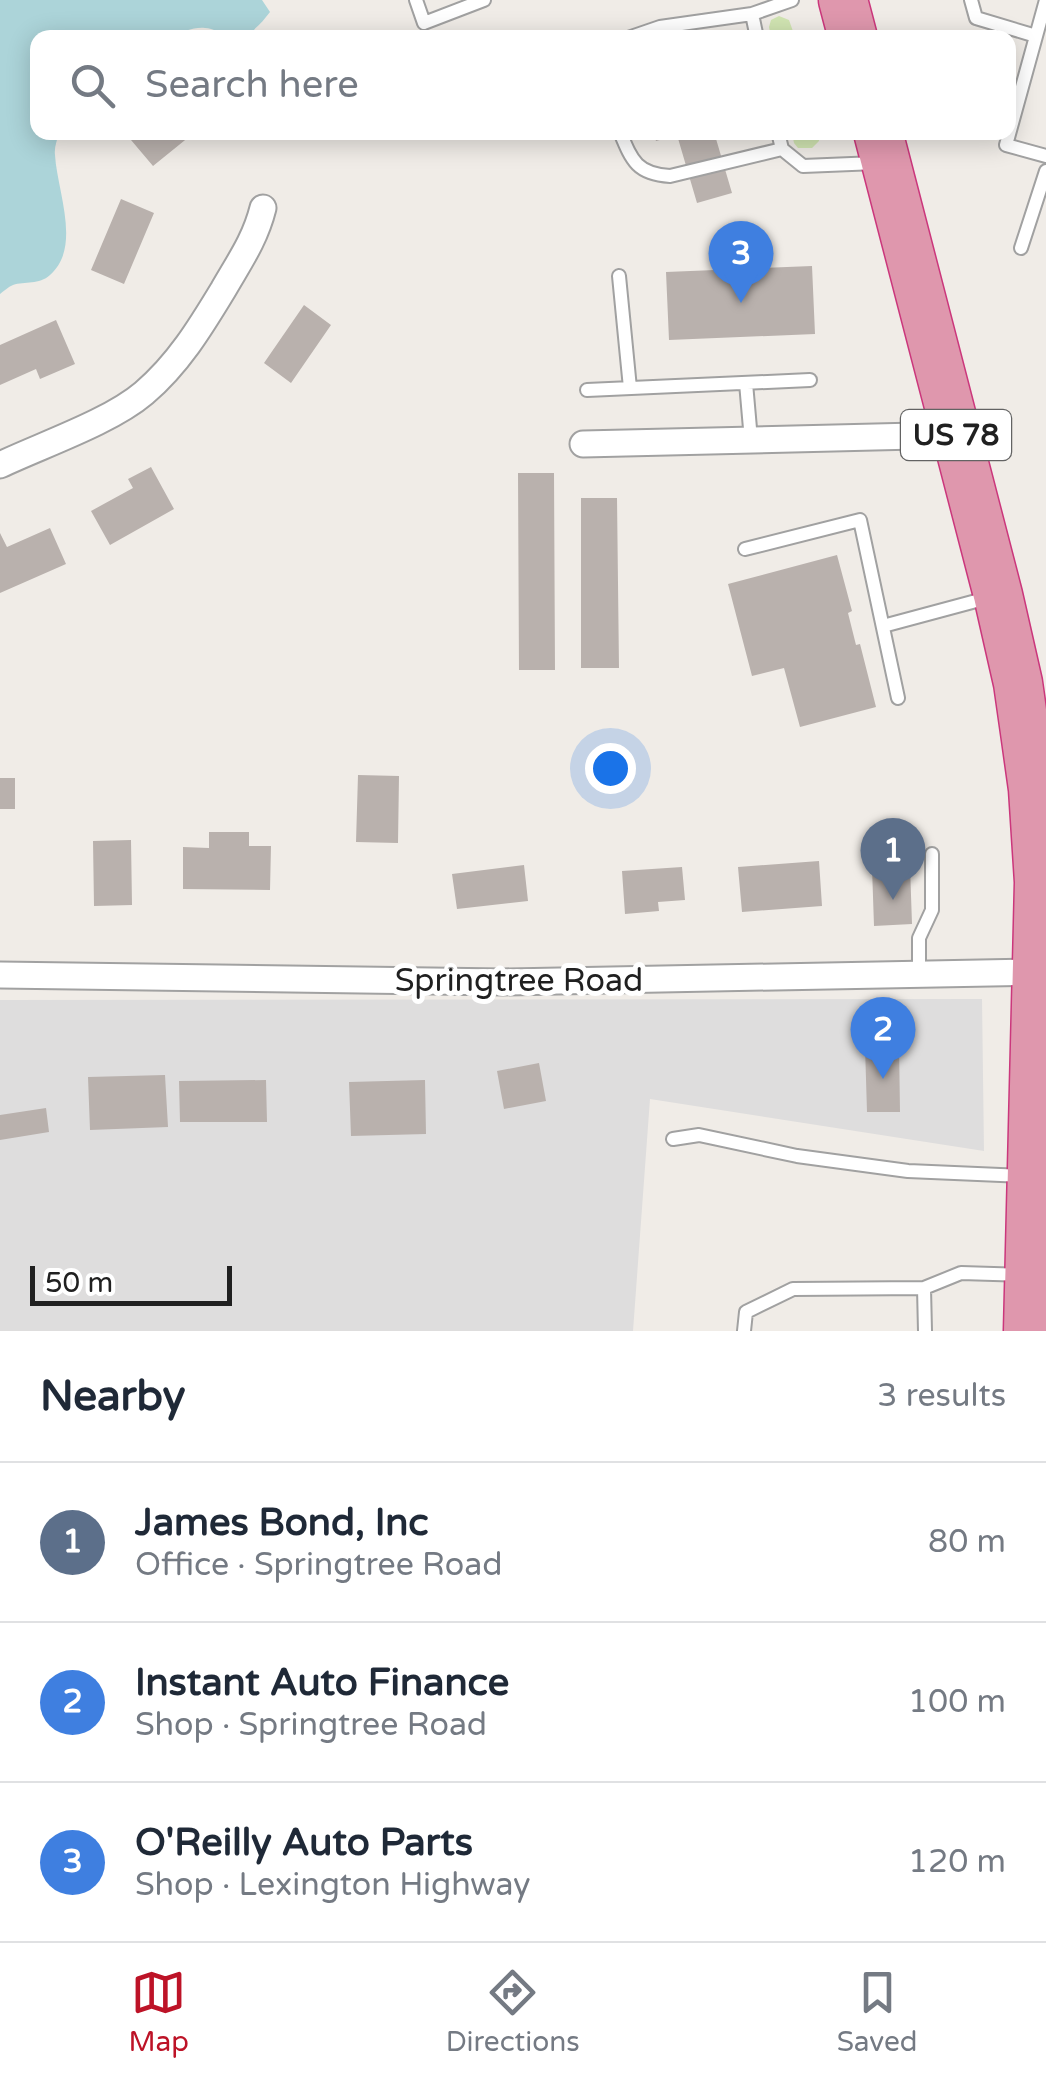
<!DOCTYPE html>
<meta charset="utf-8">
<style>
body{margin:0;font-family:"Varela Round",sans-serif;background:#f6f6f7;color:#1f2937}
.scale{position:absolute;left:30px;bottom:25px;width:202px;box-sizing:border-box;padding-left:10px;border:5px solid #202020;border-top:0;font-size:28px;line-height:35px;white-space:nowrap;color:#202020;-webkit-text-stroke:8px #fff;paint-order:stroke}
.you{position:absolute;left:610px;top:768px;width:35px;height:35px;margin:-25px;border:8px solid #fff;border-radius:50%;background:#1a73e8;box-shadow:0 0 0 15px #1a73e833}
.badge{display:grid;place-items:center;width:65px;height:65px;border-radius:50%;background:#bd1327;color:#fff;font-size:32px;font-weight:700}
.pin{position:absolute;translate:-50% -82px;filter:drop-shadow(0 2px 5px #0008)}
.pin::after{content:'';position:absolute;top:52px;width:35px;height:30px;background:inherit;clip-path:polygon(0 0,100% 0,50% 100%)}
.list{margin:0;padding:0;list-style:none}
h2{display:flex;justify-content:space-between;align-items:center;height:130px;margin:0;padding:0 40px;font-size:42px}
h2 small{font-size:32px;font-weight:400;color:#747a83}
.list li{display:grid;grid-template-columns:65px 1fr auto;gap:30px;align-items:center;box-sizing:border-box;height:160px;padding:0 40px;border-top:2px solid #e0e1e3}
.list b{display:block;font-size:38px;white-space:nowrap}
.list p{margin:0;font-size:32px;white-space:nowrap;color:#747a83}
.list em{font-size:32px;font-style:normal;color:#747a83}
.icon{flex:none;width:55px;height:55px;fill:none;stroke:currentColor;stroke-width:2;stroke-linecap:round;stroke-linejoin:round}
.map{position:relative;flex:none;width:1046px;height:1331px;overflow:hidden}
.search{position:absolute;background:#fff;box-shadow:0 5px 25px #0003;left:30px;right:30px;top:30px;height:110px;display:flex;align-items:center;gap:25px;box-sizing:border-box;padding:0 35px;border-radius:20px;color:#747a83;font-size:38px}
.sheet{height:610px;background:#fff}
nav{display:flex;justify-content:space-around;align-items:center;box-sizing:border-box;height:140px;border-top:2px solid #e0e1e3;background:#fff;font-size:28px;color:#747a83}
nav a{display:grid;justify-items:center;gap:5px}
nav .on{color:#bd1327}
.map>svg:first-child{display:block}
.residential{fill:#dedddd}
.grass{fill:#d1e5b2}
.water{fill:#acd4d9}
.building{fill:#b9b1ad}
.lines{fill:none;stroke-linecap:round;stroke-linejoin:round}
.lane-casing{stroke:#a1a1a1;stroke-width:16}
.street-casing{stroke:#a1a1a1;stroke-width:29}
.highway-casing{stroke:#cb377c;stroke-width:51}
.lane{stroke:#fff;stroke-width:12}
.street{stroke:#fff;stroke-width:25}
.highway{stroke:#df97ad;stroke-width:48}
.labels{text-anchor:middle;stroke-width:10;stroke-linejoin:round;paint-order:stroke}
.shield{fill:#fff;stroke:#636363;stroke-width:2.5}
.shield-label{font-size:30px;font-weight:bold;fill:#202020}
.street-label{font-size:32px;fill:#202020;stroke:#fff}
</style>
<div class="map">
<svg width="1046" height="1331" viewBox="0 0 1046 1331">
<rect width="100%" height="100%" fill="#f0ece7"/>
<path class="residential" d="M982,999L984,1151L650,1099L633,1331H0V1000Z"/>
<path class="grass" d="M779,16L789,20L795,37H771L769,27L771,20Z
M792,133H819V141L812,148H798L794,143Z"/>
<path class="water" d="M0,0H262L270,12C260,25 247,41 229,36C221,34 213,28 205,28C193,27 182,32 173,37L38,38V132L59,133C57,140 54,148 55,155C57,191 82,247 50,275C39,285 25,281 13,285C8,287 4,291 0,294Z"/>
<path class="building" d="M140,132H195L153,166L131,140Z
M653,132H714L732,193L697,203L677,135L656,141Z
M121,199L154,213L124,284L91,270Z
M812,266L815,334L669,340L666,272Z
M304,305L331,325L291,383L264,363Z
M56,320L75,364L40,379L36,369L0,385V345Z
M151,467L174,509L110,545L91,511L133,488L128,479Z
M518,473H554L555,670H519Z
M581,498H617L619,668H581Z
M50,528L66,564L0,593V533L7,547Z
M837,555L852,611L848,613L856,645L860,644L876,707L800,727L784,668L752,676L728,584Z
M358,775L399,776L398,843L356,842Z
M0,778H15V809H0Z
M209,832H249V846H271L270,890L183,889V847L209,848Z
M909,837L912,924L874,926L871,838Z
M131,840L132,905L94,906L93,841Z
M819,861L822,906L742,912L738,867Z
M524,865L528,901L457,909L452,874Z
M682,867L685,900L658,902L659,911L625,914L622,871Z
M899,1045L900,1112H867L865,1046Z
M539,1063L546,1101L504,1109L497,1071Z
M165,1075L168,1127L90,1130L88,1077Z
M266,1080L267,1122H180L179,1081Z
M425,1080L426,1134L351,1136L349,1082Z
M46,1108L49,1132L0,1140V1115Z"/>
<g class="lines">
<defs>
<path id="lane" d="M416,0L424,23L484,0
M971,0L976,18L1036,36
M1046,0L1006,145L1046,156
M752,14L757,38
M628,38L660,27L752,14L792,0
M620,132C632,161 637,174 670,176L782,149
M778,132L782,149L803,166L876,163
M1021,248L1046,171
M619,276L630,388
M746,383L751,440
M587,390L810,380
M745,549L860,520L898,698
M883,626L991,597
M919,975V938L932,910V854
M673,1139L699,1135L797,1156L908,1171L1024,1176
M924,1288L961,1273L1022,1275
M744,1331L746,1312L793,1289L924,1288L925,1331"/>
<path id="street" d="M583,444L957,435
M0,465C42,445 110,422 144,393C178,364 200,328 223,290C239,262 255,240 263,208
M0,975L503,982L1038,972"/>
<path id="highway" d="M843,0L853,38
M878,132L998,595L1018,683L1026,739L1033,789L1039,882L1028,1331"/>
</defs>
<use href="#lane" class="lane-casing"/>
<use href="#street" class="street-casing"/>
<use href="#highway" class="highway-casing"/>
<use href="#lane" class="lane"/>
<use href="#street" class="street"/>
<use href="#highway" class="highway"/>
</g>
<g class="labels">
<rect class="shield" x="901" y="410" width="110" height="50" rx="8"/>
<g class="shield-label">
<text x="956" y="445">US 78</text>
</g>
<g class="street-label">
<text x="519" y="991">Springtree Road</text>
</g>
</g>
</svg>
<div class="scale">50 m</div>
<div class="you"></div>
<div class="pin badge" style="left:893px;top:900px;background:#5c6f8a">1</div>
<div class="pin badge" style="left:883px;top:1079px;background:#3f7fe0">2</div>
<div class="pin badge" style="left:741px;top:303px;background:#3f7fe0">3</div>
<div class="search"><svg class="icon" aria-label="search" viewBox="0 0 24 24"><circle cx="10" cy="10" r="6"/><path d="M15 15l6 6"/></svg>Search here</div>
</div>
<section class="sheet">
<h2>Nearby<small>3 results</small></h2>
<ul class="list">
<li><span class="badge" style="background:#5c6f8a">1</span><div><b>James Bond, Inc</b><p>Office · Springtree Road</p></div><em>80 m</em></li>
<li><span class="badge" style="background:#3f7fe0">2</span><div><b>Instant Auto Finance</b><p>Shop · Springtree Road</p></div><em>100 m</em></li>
<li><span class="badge" style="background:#3f7fe0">3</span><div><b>O'Reilly Auto Parts</b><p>Shop · Lexington Highway</p></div><em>120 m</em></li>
</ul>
</section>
<nav>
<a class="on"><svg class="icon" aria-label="map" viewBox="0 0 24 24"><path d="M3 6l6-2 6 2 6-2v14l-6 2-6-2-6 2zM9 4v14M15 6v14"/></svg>Map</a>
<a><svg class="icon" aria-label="directions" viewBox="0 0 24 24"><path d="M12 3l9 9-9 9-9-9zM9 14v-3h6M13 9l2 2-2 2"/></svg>Directions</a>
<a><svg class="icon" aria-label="saved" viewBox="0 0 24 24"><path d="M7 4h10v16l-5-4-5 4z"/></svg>Saved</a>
</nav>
